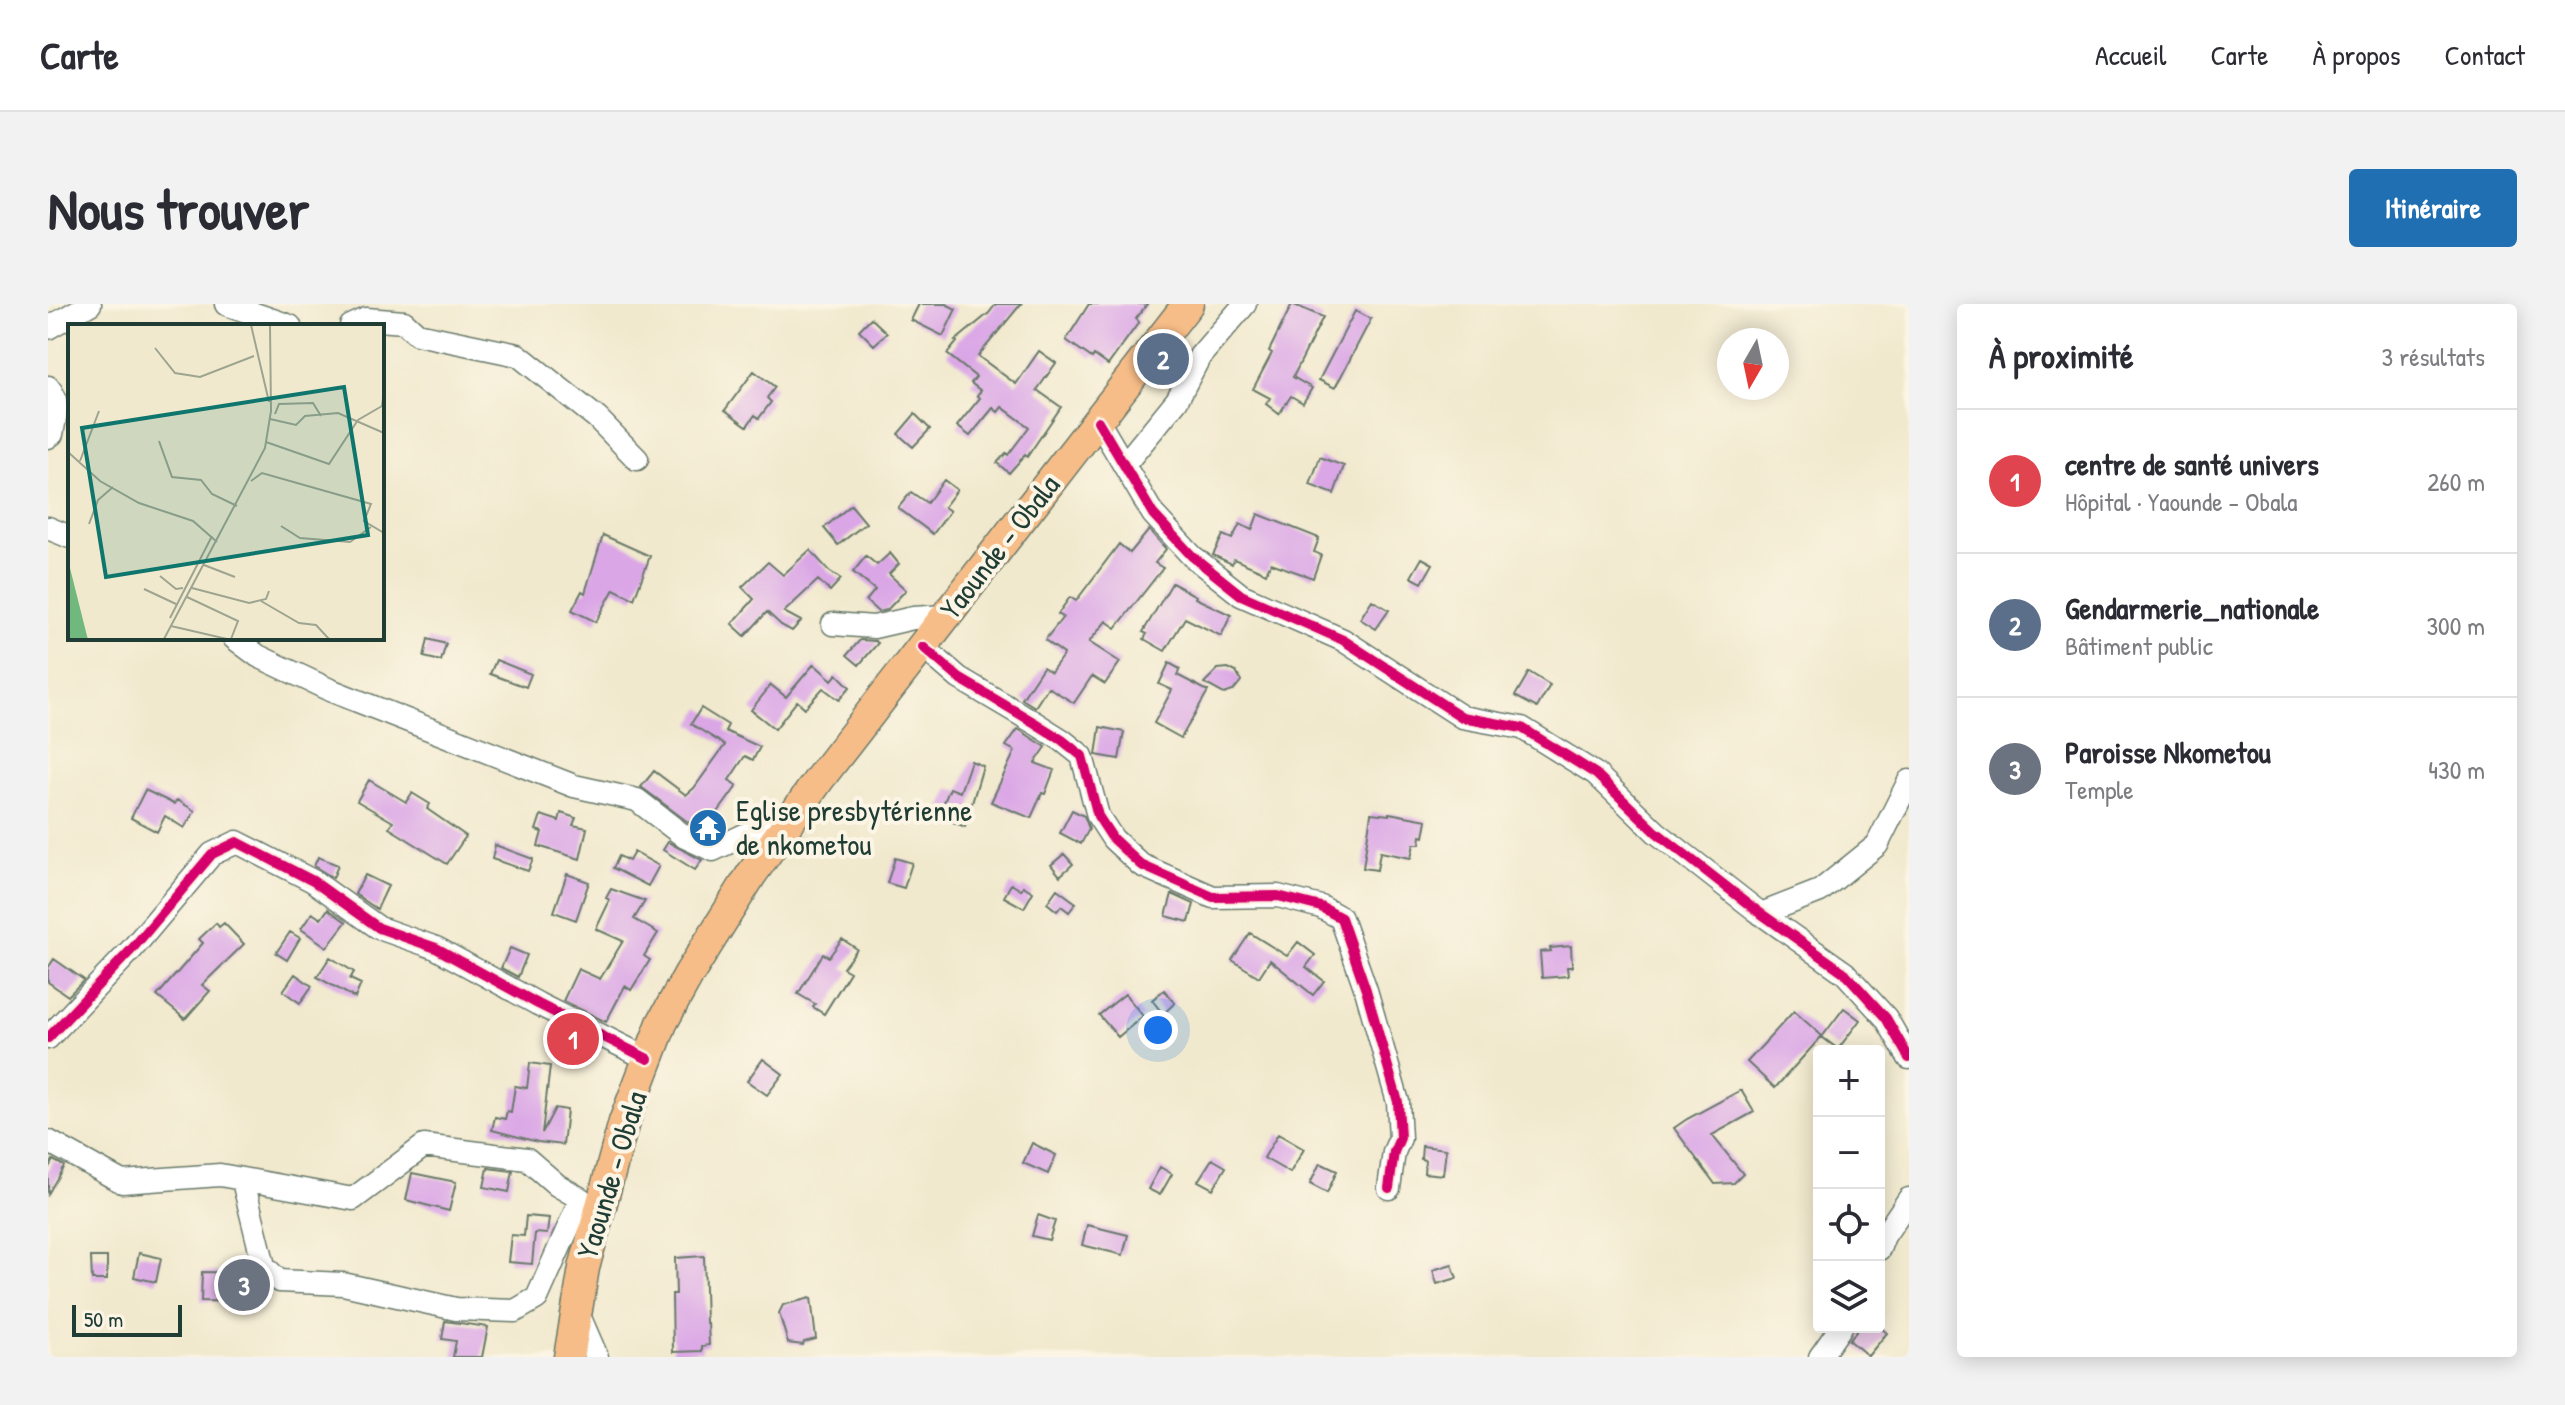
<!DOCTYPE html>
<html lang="fr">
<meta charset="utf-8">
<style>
body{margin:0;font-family:"Patrick Hand",sans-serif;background:#f2f2f3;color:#2b2b33}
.controls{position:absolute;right:24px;bottom:24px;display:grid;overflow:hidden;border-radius:8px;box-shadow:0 4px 20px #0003}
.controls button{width:72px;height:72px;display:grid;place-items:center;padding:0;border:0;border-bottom:2px solid #e1e1e2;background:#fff;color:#2b2b33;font:40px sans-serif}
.compass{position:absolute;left:1669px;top:24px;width:72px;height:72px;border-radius:50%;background:#fff;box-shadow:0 4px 20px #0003;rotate:189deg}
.scale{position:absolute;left:24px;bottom:20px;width:110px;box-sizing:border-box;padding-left:8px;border:4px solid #1f3d34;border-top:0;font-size:22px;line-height:28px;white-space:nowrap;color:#1f3d34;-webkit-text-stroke:6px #fcf5e5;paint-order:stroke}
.you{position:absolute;left:1110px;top:726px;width:28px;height:28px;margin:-20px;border:6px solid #fff;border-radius:50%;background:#1a73e8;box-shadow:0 0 0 12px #1a73e833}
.badge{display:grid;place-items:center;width:52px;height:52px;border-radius:50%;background:#1f6fb2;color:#fff;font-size:26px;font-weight:700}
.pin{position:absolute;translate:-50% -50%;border:4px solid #fff;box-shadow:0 2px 8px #0006}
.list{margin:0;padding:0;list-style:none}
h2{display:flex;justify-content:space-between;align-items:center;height:104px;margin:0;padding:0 32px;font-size:34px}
h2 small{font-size:26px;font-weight:400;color:#7c7c81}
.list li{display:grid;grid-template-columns:52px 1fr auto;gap:24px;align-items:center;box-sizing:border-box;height:144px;padding:0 32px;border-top:2px solid #e1e1e2}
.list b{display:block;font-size:30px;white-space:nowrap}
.list p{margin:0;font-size:26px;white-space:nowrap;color:#7c7c81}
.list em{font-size:26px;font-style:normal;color:#7c7c81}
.icon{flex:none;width:44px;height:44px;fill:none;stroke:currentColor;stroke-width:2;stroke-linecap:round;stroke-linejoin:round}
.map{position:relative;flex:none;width:1861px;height:1053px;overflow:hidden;border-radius:8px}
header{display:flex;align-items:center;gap:48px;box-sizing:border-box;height:112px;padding:0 40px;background:#fff;border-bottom:2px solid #e1e1e2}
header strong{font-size:38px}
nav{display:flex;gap:44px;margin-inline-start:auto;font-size:28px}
.intro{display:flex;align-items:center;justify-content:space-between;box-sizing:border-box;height:192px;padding:0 48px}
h1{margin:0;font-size:56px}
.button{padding:20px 36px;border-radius:8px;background:#1f6fb2;color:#fff;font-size:28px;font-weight:700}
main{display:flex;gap:48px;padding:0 48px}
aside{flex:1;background:#fff;border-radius:8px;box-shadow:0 4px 20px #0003}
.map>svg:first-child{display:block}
.building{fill:#daa6e6}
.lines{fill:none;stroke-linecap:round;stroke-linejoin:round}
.minor-casing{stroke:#68796a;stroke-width:25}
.highway-casing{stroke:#68796a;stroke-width:33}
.minor{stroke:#fff;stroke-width:22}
.highway{stroke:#f7bd88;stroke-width:30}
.cycleway-casing{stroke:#fcf5e5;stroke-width:15}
.cycleway{stroke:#d6006c;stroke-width:10}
.labels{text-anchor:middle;stroke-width:8;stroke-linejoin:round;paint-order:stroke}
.street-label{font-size:30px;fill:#1f3d34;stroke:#fcf5e5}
.poi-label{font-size:30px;fill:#1f3d34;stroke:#fcf5e5;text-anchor:start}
.inset-road{fill:none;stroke:#9da490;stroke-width:2}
.view{fill:#0f766e;fill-opacity:0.15;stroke:#0f766e;stroke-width:4}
.inset-edge{fill:none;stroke:#1f3d34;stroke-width:4}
</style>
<header>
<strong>Carte</strong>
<nav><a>Accueil</a><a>Carte</a><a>À propos</a><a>Contact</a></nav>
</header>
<div class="intro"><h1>Nous trouver</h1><a class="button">Itinéraire</a></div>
<main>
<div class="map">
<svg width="1861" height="1053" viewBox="0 0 1861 1053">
<rect width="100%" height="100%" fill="#fcf5e5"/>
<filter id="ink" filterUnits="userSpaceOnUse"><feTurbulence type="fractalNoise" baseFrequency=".0125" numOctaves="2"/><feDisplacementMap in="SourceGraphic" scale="16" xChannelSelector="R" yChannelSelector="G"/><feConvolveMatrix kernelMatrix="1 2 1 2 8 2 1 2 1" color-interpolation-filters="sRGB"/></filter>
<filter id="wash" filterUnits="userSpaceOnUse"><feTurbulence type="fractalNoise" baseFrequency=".006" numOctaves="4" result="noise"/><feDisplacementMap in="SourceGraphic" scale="32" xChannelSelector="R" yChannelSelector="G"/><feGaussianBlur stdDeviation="1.8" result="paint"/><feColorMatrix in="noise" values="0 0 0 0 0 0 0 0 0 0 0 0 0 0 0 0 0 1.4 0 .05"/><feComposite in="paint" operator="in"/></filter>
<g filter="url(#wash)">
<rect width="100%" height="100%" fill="#f1e9cd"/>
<g id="blocks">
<path class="building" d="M871,0H898L908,5L895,32L863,16Z
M948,0H973L930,52L968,80L991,47L1008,59L989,86L1013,103L979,153L977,151L961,169L949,159L958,149L960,151L981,123L954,103L950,108L945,104L922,132L909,122L932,94L929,92L933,87L923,79L928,73L899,50L909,38L907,37L941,9Z
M1041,0H1099L1088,15L1091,18L1060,61L1046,51L1044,54L1018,36Z
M1244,0L1275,13L1245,73L1264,84L1255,99L1243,92L1231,110L1218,100L1222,94L1205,85L1224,49L1221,47Z
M1307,7L1323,15L1287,84L1271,76Z
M823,14L839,29L826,41L811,26Z
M706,67L727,83L719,94L723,98L711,114L707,111L699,122L677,106Z
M867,110L882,125L865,143L850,130Z
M1272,153L1296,162L1286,190L1262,181Z
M896,176L909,186L896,203L902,207L885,230L850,204L863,188L879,199Z
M803,201L818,219L790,241L776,224Z
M1210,210L1271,234L1266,248L1273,251L1265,274L1223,259L1218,269L1186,255L1184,260L1165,251L1175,231L1184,235L1192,220L1204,226Z
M1101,226L1118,245L1107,259L1115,264L1068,324L1058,317L1041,338L1072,358L1057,380L1044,372L1026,399L1000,383L987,403L974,395L995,363L1003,368L1016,350L997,336L1015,313L1010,310L1022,293L1028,297L1071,240L1082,249Z
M555,231L602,252L586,295L566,285L548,318L524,306L534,287L537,289Z
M762,246L781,267L793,275L782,287L770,276L736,308L753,317L744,327L733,321L719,308L697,332L684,320L706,295L694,283L720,258L735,271Z
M842,249L851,260L841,270L858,286L839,306L830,308L818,297L827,286L805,268L818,252L829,261Z
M1374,254L1385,260L1374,279L1363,273Z
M1124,279L1148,292L1147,294L1183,311L1173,332L1137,314L1117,347L1096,335L1099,330L1095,328Z
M1324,296L1341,306L1328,325L1312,315Z
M380,335L398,340L393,357L376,353Z
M812,336L827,337L830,339L811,361L799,351Z
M448,356L483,370L478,383L442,370Z
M1121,359L1132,365L1129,371L1160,387L1133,434L1106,419L1124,386L1111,380Z
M766,360L784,376L789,370L802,383L791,396L775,384L757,404L749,397L727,425L703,406L723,381L738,393Z
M1180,364L1188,368L1193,377L1185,387L1176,390L1156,379L1170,365Z
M1481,368L1502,381L1489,404L1467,392Z
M653,404L680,421L677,427L712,443L705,456L697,452L681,476L689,482L668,511L672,514L662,529L644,521L593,483L606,467L638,491L646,484L677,441L643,420Z
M1052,423L1076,428L1071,455L1048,451Z
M970,425L998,443L987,459L1006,466L997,490L994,489L983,514L943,498L967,447L958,442Z
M923,457L935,462L917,523L890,512L902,484L912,488Z
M321,476L358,498L364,489L382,500L379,505L418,532L399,560L341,524L345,518L309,497Z
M97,486L126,500L129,496L147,507L136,524L117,512L109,528L83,514Z
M1024,506L1036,512L1041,525L1033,540L1012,529Z
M513,509L528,514L525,521L539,524L532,555L490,542L494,528L488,526L493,511L511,517Z
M1323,509L1341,511V509L1379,516L1376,533L1373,532L1372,540H1366L1363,554L1332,548L1329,566L1315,564Z
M620,538L654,556L647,566L615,546Z
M447,541L485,555L480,567L444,555Z
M586,548L611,562L600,582L565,564L571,552L581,557Z
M1016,550L1025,560L1012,572L1003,561Z
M270,553L290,561L285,574L266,562Z
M847,554L864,559L856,584L839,579Z
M519,570L541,578L528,616L506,608Z
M317,571L340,582L329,605L307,590Z
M963,580L973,586L975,582L985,588L976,604L956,593Z
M563,585L597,597L586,615L610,629L596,652L602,656L583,686L577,682L558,718L515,697L530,665L552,675L575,637L548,625L562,596L558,594Z
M1009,585L1028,599L1021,608L1013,602L1009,607L999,599Z
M1124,590L1146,600L1141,618L1118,612Z
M280,605L298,618L279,643L253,625L264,609L273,615Z
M168,619L171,623L176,619L196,640L154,681L162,687L137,715L109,692L155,639L151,635Z
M242,628L252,634L239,656L228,649Z
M1202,629L1239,652L1250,638L1267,651L1258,663L1276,677L1265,691L1222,656L1211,673L1184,656Z
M794,635L809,645L795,664L802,668L776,710L765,703L767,700L750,690L775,650L781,653Z
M1523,642L1524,663H1519L1520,672L1494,674L1492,648L1503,647L1502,644Z
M462,644L479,651L470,673L453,664Z
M282,653L306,668L302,675L313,680L307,694L269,673Z
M6,655L36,676L20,692L0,678V664Z
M247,670L264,682L252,699L235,687Z
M1116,686L1127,699L1115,710L1104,696Z
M1077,690L1095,712L1070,733L1051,711Z
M1796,704L1812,716L1790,745L1774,733Z
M1746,707L1774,732L1727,784L1699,758Z
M513,727L542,742L537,757L505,741Z
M715,755L735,770L719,791L699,777Z
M482,759L502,762L494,829L507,804L519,806L515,841L490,838L444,826L447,813L457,815L459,807L463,808L467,782L479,784Z
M1693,786L1706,808L1664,831L1695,870L1686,879L1667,880L1626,824L1639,815Z
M1230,830L1256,845L1242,869L1216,854Z
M984,839L1008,851L1000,870L975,859Z
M1374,842L1398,845L1395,871L1376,869L1377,856L1373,855Z
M1164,855L1178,863L1165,885L1150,877Z
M5,856L16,862L0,890V865Z
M1272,859L1289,867L1279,889L1262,880Z
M1112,863L1124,870L1112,891L1100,885Z
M440,864L465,867L461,888L436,883Z
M364,869L408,878L401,907L358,896Z
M990,911L1007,917L1001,936L984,932Z
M478,912L501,914L499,930L487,929L484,960L460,958L463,931L476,932Z
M1039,921L1080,931L1075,951L1034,941Z
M91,949L113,954L108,978L86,973Z
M656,952L658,1019H660L661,1041L654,1042V1047L625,1048L624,990H628L627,954Z
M43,953H59V976H44Z
M1404,960L1409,974L1389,980L1385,966Z
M154,968L202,969L201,998L153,997Z
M763,994L768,1035L756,1038L755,1041L740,1039L731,1009L735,1001Z
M397,1017L440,1023L434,1053H405L408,1037L394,1035Z
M1812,1023H1832L1839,1029L1820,1052L1801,1036Z"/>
</g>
</g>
<g filter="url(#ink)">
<use href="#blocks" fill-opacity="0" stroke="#68796a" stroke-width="2"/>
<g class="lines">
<defs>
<path id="minor" d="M178,0L242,22
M303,22L318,15L356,18L369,30L470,51L549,114L589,155
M0,24L42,0
M0,83C13,97 7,113 4,130L0,133
M1050,117L1105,210L1144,252L1193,291L1295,336L1414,413L1474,424L1548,470L1608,528L1708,606L1797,669L1838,714L1861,754
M1076,161L1129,96L1152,52L1197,0
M0,224L22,233
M785,320L826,323L865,314L898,312
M186,334L210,352L282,386L526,482L589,496L637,533L665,546L749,506
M875,343L911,374L987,419L1014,436L1034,452L1050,512L1065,535L1093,561L1165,593L1230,592L1273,603L1293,614L1318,686L1350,798L1352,834L1346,848L1341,884
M1713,610L1772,587L1829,541L1861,477
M0,734L84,645L164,550L189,538L265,577L331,624L388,644L490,700L600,755
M0,837L74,878L172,871L305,895L376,842L479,855L509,881L533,895L550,912
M195,877L216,962L231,977L295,980L408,1005L467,1007L489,994L533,895
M1831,945L1836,932L1861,895
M529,1007L549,1053
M1772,1053L1793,1023"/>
<path id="highway" d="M521,1053L536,964L576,818L614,719L641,670L703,571L772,474L1140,0"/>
</defs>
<use href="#minor" class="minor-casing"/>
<use href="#highway" class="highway-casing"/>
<use href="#minor" class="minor"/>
<use href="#highway" class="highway"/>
<defs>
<path id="cycleway" d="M1050,117L1105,210L1144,252L1193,291L1295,336L1414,413L1474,424L1548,470L1608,528L1708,606L1797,669L1838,714L1861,754
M875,343L911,374L987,419L1014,436L1034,452L1050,512L1065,535L1093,561L1165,593L1230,592L1273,603L1293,614L1318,686L1350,798L1352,834L1346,848L1341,884
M0,734L84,645L164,550L189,538L265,577L331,624L388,644L490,700L600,755"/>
</defs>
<use href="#cycleway" class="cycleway-casing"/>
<use href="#cycleway" class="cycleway"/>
</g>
</g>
<defs>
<symbol id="temple-disc" viewBox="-11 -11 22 22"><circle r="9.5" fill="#1f6fb2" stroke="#fcf5e5"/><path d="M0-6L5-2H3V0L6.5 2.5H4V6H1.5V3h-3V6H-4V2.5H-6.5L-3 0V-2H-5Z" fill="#fff"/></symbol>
</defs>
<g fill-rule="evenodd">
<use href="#temple-disc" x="638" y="502" width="44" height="44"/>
</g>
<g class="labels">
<g class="street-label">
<text transform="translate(952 243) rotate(-52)" y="10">Yaounde - Obala</text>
<text transform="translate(564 871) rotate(-73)" y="10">Yaounde - Obala</text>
</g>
<g class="poi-label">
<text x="688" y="517">Eglise presbytérienne<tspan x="688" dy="34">de nkometou</tspan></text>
</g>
</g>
<g transform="translate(20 20)">
<rect width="316" height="316" fill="#f1e9cd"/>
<path d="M0,236L19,312L20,315H0Z" fill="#71b87e"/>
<path class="inset-road" d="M183,1L201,78M87,24L107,49L132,53L186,32M207,90L211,80L245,79L253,92M202,95L228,101L237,92L270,89L316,109M91,117L104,153L133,156L144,170L169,182M198,118L261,140L290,96L314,82L316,66M0,128L32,157L71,179L125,197L149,218M12,137L31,87M183,157L194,149L303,180L296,197L316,209M21,200L30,176L45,163M213,202L232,214L282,218L303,203M136,241L167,253M92,252L108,265L115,264M124,264L181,279L198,275L201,267M76,265L108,280M119,273L170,297L163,315M193,277L231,299L248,301L261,315M102,294L144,212M103,302L159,315M96,315L197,124L203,87L202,1"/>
<path class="view" d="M276,63L300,211L38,253L14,104Z"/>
<rect width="316" height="316" class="inset-edge"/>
</g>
</svg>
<div class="controls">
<button>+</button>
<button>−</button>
<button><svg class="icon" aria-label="locate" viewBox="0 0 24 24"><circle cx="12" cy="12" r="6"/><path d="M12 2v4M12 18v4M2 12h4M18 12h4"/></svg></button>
<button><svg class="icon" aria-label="layers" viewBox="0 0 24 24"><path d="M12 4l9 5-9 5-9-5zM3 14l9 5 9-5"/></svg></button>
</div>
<svg class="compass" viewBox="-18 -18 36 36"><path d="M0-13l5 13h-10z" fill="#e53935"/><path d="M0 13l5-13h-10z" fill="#7c7c81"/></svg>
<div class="scale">50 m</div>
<div class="you"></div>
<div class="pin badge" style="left:525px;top:735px;background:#e0444e">1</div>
<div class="pin badge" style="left:1115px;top:55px;background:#5c6f8a">2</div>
<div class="pin badge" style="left:196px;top:981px;background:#6b7280">3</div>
</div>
<aside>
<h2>À proximité<small>3 résultats</small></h2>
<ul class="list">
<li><span class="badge" style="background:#e0444e">1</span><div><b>centre de santé univers</b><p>Hôpital · Yaounde - Obala</p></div><em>260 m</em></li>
<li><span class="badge" style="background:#5c6f8a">2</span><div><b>Gendarmerie_nationale</b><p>Bâtiment public</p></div><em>300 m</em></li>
<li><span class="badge" style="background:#6b7280">3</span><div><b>Paroisse Nkometou</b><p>Temple</p></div><em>430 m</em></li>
</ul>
</aside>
</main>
